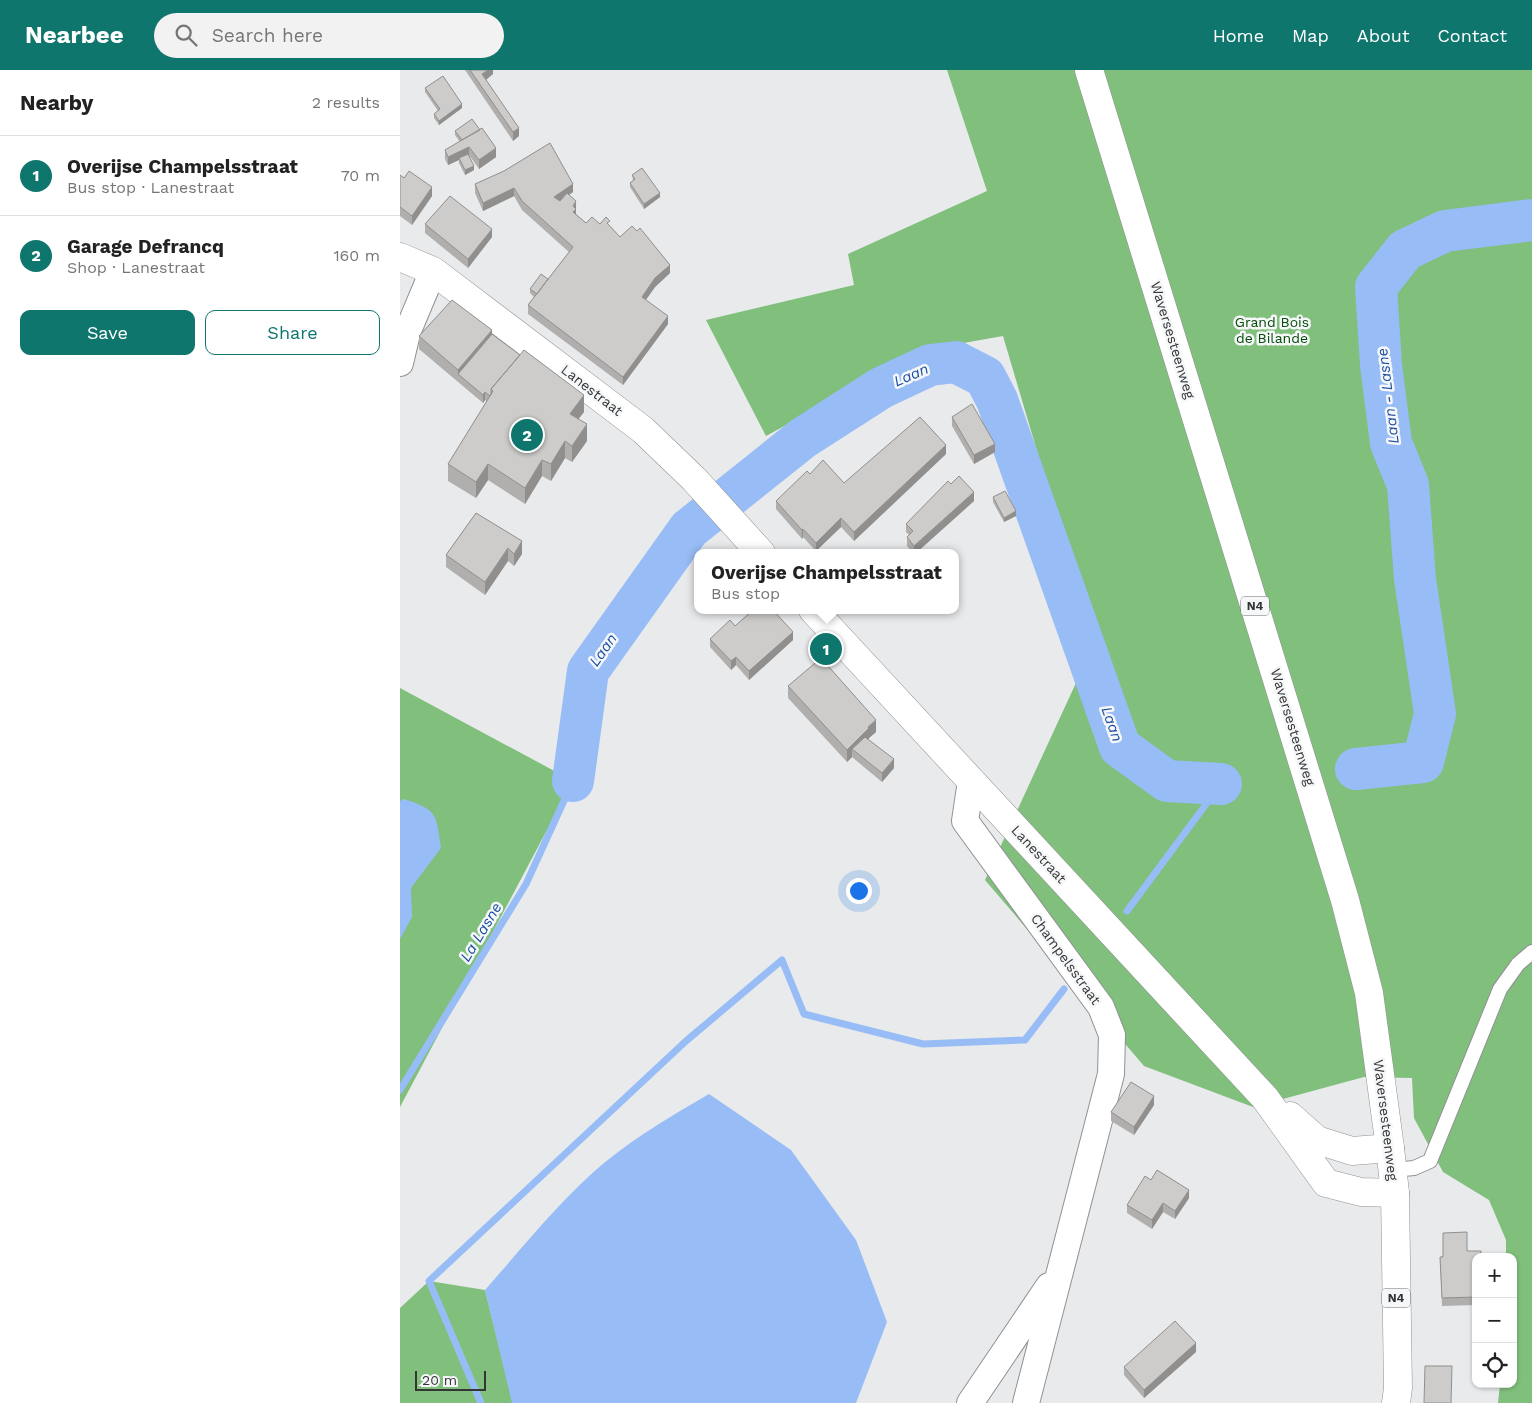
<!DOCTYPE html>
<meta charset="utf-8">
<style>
body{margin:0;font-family:"Work Sans",sans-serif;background:#f2f2f2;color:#222}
.controls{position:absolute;right:15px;bottom:15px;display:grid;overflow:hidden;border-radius:10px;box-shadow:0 1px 4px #0004}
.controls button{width:45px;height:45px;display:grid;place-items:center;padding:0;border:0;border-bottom:1px solid #e0e0e0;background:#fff;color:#222;font:25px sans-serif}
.scale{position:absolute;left:15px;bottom:12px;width:71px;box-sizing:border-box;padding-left:5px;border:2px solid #353536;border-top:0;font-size:14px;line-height:18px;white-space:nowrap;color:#353536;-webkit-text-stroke:4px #f5f7f9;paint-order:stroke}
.you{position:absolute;left:458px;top:820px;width:18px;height:18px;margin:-12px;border:4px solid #fff;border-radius:50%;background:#1a73e8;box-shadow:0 0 0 8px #1a73e833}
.badge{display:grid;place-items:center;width:32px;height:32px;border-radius:50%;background:#0f766e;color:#fff;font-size:16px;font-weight:700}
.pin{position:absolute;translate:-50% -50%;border:2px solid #fff;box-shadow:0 1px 5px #0006}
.popup{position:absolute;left:294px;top:479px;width:265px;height:65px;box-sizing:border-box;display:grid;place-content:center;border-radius:10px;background:#fff;filter:drop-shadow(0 1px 4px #0005);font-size:16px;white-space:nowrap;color:#767676}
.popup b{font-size:19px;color:#222}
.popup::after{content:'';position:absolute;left:50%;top:100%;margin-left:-10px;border:10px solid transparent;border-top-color:#fff}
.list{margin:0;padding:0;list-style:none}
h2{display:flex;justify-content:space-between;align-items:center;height:65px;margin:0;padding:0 20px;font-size:21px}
h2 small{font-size:16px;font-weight:400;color:#767676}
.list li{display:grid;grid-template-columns:32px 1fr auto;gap:15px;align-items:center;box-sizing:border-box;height:80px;padding:0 20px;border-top:1px solid #e0e0e0}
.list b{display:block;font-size:19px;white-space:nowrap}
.list p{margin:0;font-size:16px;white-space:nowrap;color:#767676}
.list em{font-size:16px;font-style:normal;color:#767676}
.actions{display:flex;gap:10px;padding:15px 20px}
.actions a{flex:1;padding:11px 0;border:1px solid #0f766e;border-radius:10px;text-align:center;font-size:18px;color:#0f766e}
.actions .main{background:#0f766e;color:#fff}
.icon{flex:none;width:28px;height:28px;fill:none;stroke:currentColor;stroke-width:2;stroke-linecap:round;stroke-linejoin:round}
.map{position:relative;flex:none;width:1132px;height:1333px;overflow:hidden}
header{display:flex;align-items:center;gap:30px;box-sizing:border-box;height:70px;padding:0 25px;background:#0f766e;color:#fff}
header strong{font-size:24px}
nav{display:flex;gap:28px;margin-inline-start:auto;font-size:18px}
.search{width:350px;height:45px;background:#f2f2f2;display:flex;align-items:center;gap:12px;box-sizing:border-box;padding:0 18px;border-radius:28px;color:#767676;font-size:19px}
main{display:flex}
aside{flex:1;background:#fff}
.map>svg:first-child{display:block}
.forest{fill:#80bf7c}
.water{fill:#98bcf6}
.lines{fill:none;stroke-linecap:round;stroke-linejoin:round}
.stream{stroke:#98bcf6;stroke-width:7}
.river{stroke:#98bcf6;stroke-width:42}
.lane-casing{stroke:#909193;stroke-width:16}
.street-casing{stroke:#909193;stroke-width:28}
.secondary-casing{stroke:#909193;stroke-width:29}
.primary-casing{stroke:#909193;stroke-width:29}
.lane{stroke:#fff;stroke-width:14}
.street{stroke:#fff;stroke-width:26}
.secondary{stroke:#fff;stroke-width:28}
.primary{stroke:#fff;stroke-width:28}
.wall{fill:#b0afae}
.shaded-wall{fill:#908f8d}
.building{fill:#cdccca;stroke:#908f8d}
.labels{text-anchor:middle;stroke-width:5;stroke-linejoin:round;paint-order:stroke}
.shield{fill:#f5f7f9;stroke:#6f6f70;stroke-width:1}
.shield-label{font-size:12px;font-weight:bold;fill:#353536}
.park-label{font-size:14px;fill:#064c09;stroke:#f5f7f9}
.street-label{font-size:14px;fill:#353536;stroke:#f5f7f9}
.water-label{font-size:15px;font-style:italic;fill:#1b4ea1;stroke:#f5f7f9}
</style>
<header>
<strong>Nearbee</strong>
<div class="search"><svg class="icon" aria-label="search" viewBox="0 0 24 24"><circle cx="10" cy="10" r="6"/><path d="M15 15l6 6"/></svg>Search here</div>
<nav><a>Home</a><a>Map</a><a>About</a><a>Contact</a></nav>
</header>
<main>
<aside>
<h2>Nearby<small>2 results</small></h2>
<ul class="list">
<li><span class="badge">1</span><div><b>Overijse Champelsstraat</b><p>Bus stop · Lanestraat</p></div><em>70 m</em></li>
<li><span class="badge">2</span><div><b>Garage Defrancq</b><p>Shop · Lanestraat</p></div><em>160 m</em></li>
</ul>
<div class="actions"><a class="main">Save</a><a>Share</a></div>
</aside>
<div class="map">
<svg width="1132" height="1333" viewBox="0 0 1132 1333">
<rect width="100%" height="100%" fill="#e8eaec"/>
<path class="forest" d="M547,0H1132V1333H1098L1100,1314H1113V1187H1106V1170L1089,1130L1043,1102L1014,1048L1012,1008L964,1007L853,1037L744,996L585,810L694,574L603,266L524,280L366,366L306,250L454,215L448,184L587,121Z
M0,618L173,711L0,1037Z
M29,1211L85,1220L113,1333H0V1238Z"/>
<path class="water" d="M4,729C38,740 36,744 41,778L11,818L12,847L0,869V731Z
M309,1024L391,1080L456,1170L487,1252L456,1333H112L85,1220C123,1177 160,1130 204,1093C237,1066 273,1045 309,1024Z"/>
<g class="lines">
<path class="stream" d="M727,841L821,714
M0,1020L126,814L173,711
M81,1333L29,1211L286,971L382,890L404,944L523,974L625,970L664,919"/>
<path class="river" d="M956,699L1023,692L1035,644L1015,509L1008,415L991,373L981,295L976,217L1005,180L1045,161L1132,150
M173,711L188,601L289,459L403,368L481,318L530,295L556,292L585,307L597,330L720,677L767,711L821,714"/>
<defs>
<path id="lane" d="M993,1100L1014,1098L1030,1091L1100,919L1118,894L1132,882"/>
<path id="street" d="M0,293L7,263L33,201
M571,711L565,751L701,937L712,965L711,1004L626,1333
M570,1333L649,1216"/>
<path id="secondary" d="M0,187L33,201L243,360L294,409L361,483
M413,540L865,1028L926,1113L961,1122L995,1123
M890,1046L917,1070L952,1081L990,1078"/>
<path id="primary" d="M689,0L945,830L969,923L990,1078L995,1123L998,1318L996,1333"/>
</defs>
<use href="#lane" class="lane-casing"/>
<use href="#street" class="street-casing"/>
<use href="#secondary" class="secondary-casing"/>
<use href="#primary" class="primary-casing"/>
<use href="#lane" class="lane"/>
<use href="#street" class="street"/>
<use href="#secondary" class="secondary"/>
<use href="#primary" class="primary"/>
</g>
<path class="wall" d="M65,0H93V4L86,10L119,66L113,71Z
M25,18L62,38L39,55L34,48V44L38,41L25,22Z
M55,61L96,87L79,99L69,85L74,100L65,105L59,93V90L48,95L45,89V80L60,72L55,65Z
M0,105L32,126L12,155L0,146Z
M232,105L260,127L244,139L230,117V113L233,110Z
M75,114L173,122L169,125L176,139V144L186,153L210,156L220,167L270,203L255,217L246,230L268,254L223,315L128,244V235L134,227L130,223V219L148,209L169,182L122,140L114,126L83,141L75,123Z
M25,154L92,167L68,198L25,163Z
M92,264L184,342L178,349L187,371L172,392L165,388L151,411L142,406L125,434L88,410L76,428L48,411V394L87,332L85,330L83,333L19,279V266Z
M552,347L595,382L574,394L552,356Z
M546,384L454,471L441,457L416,481L403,467L402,469L376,439V431L410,404L444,413Z
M551,414L574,431L516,483H513L507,476V467L509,465L506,462V454Z
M593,427L616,446L604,452L593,432Z
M76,443L122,484L114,496L108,491L85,525L46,497V485Z
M335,556L393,570L349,610L336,595L331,600L310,577V569Z
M388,616L476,662L469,668V670L494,698L482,712L452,687L447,692L388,628Z
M754,1035L734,1065L711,1051V1042Z
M751,1110L789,1128L775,1149L763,1142L752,1159L727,1143V1135Z
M1067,1181L1076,1187V1235L1042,1236L1040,1187Z
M796,1282L744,1328L724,1305V1297Z"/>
<path class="shaded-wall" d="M88,0H93V4L82,13V4Z
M62,34V38L39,55V51Z
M119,58V66L113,71V62Z
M69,77V85L59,88V90L48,95V87Z
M96,78V87L79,99V90Z
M74,96V100L65,105V100Z
M173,114V122L154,135V127Z
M32,117V126L12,155V146Z
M114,118V126L83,141V133Z
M260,123V127L244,139V134Z
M176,131V147L173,145V136Z
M92,159V167L68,198V189Z
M270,195V203L255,217L242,235V227L255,208Z
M268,246V254L223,315V307Z
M92,260V272L58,304V312V300Z
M85,322V330L83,333V325Z
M184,325V342L170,360V344Z
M187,354V371L172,392V376Z
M165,371V388L151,411V394Z
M595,374V382L574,394V385Z
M546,375V384L454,471V462Z
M142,390V406L125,434V418Z
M88,394V410L76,428V412Z
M574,422V431L516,483H514V476Z
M616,441V446L604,452V448Z
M441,448V457L416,481V473Z
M403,459V467L402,469V460Z
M122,471V484L114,496V484Z
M108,478V491L85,525V512Z
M393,562V570L349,610V601Z
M336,587V595L331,600V591Z
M476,650V662L469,668V671L452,679V687L447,692V680L468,657Z
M494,689V698L482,712V703Z
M754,1026V1035L734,1065V1057Z
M789,1120V1128L775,1149V1141Z
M763,1133V1142L752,1159V1150Z
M796,1273V1282L744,1328V1320Z"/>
<path class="building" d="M70,0H88L82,4L119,58L113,62Z
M43,6L62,34L39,51L34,44L40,39L25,18Z
M72,49L80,60L62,70L55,61Z
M82,58L96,78L79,90L69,77L48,87L45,80Z
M150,73L173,114L154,127L160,131L167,123L176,131L173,136L176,139L173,142L186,153L192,147L200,154L206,147L210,151L207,153L220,167L232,156L237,161L240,158L270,195L255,208L242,227L268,246L223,307L128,235L173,177L122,131L114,118L83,133L75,114L104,101Z
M68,84L74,96L65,100L59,88Z
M242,98L260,123L244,134L230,113L235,109L232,105Z
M9,101L32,117L12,146L0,137V105L4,108Z
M50,126L92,159L68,189L25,154Z
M141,204L148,209L137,224L130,219Z
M52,230L92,260L58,300L19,266Z
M92,264L120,285L91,319V325L90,326L85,322L83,325L58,304Z
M124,280L184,325L170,344L187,354L172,376L165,371L151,394L142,390L125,418L88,394L76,412L48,394L93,321L91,319Z
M572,334L595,374L574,385L552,347Z
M520,347L546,375L454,462L441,448L416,473L403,459L402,460L376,431L407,401L410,404L423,390L444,413Z
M559,406L574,422L514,476L507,467L513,461L506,454L548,411L551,414Z
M605,421L616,441L604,448L593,427Z
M76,443L122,471L114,484L108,478L85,512L46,485Z
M353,540H373L393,562L349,601L336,587L331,591L310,569L330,550L335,556Z
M421,588L476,650L468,657L469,658L447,680L388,616Z
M465,667L494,689L482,703L452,679Z
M731,1012L754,1026L734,1057L711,1042Z
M757,1100L789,1120L775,1141L763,1133L752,1150L727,1135L745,1106L751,1110Z
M1067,1162V1181H1081V1187H1076V1227L1042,1228L1040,1187H1043V1163Z
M775,1251L796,1273L744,1320L724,1297Z
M1025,1296H1052L1051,1333H1024Z"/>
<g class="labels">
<g class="shield">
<rect x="841" y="526.5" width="28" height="19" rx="4"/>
<rect x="982" y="1218.5" width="28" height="19" rx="4"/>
</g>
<g class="shield-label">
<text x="855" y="540">N4</text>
<text x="996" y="1232">N4</text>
</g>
<g class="park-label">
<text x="872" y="257">Grand Bois<tspan x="872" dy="16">de Bilande</tspan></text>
</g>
<g class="street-label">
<text transform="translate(773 270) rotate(73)" y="5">Waversesteenweg</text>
<text transform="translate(192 320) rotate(38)" y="5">Lanestraat</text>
<text transform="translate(893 657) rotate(73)" y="5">Waversesteenweg</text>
<text transform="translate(639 784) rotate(47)" y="5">Lanestraat</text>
<text transform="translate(666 889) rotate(54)" y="5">Champelsstraat</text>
<text transform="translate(986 1050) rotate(83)" y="5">Waversesteenweg</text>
</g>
<g class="water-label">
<text transform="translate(511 305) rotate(-23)" y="5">Laan</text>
<text transform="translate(988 326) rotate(-97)" y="5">Laan - Lasne</text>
<text transform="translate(203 580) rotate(-55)" y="5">Laan</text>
<text transform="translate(712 654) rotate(70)" y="5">Laan</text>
<text transform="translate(81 862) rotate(-59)" y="5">La Lasne</text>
</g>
</g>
</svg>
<div class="controls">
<button>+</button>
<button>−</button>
<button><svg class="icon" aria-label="locate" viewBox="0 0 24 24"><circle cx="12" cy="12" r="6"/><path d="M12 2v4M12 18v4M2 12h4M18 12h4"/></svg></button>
</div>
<div class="scale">20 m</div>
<div class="you"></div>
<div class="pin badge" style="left:426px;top:579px">1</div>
<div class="popup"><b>Overijse Champelsstraat</b>Bus stop</div>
<div class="pin badge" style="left:127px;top:365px">2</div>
</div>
</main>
